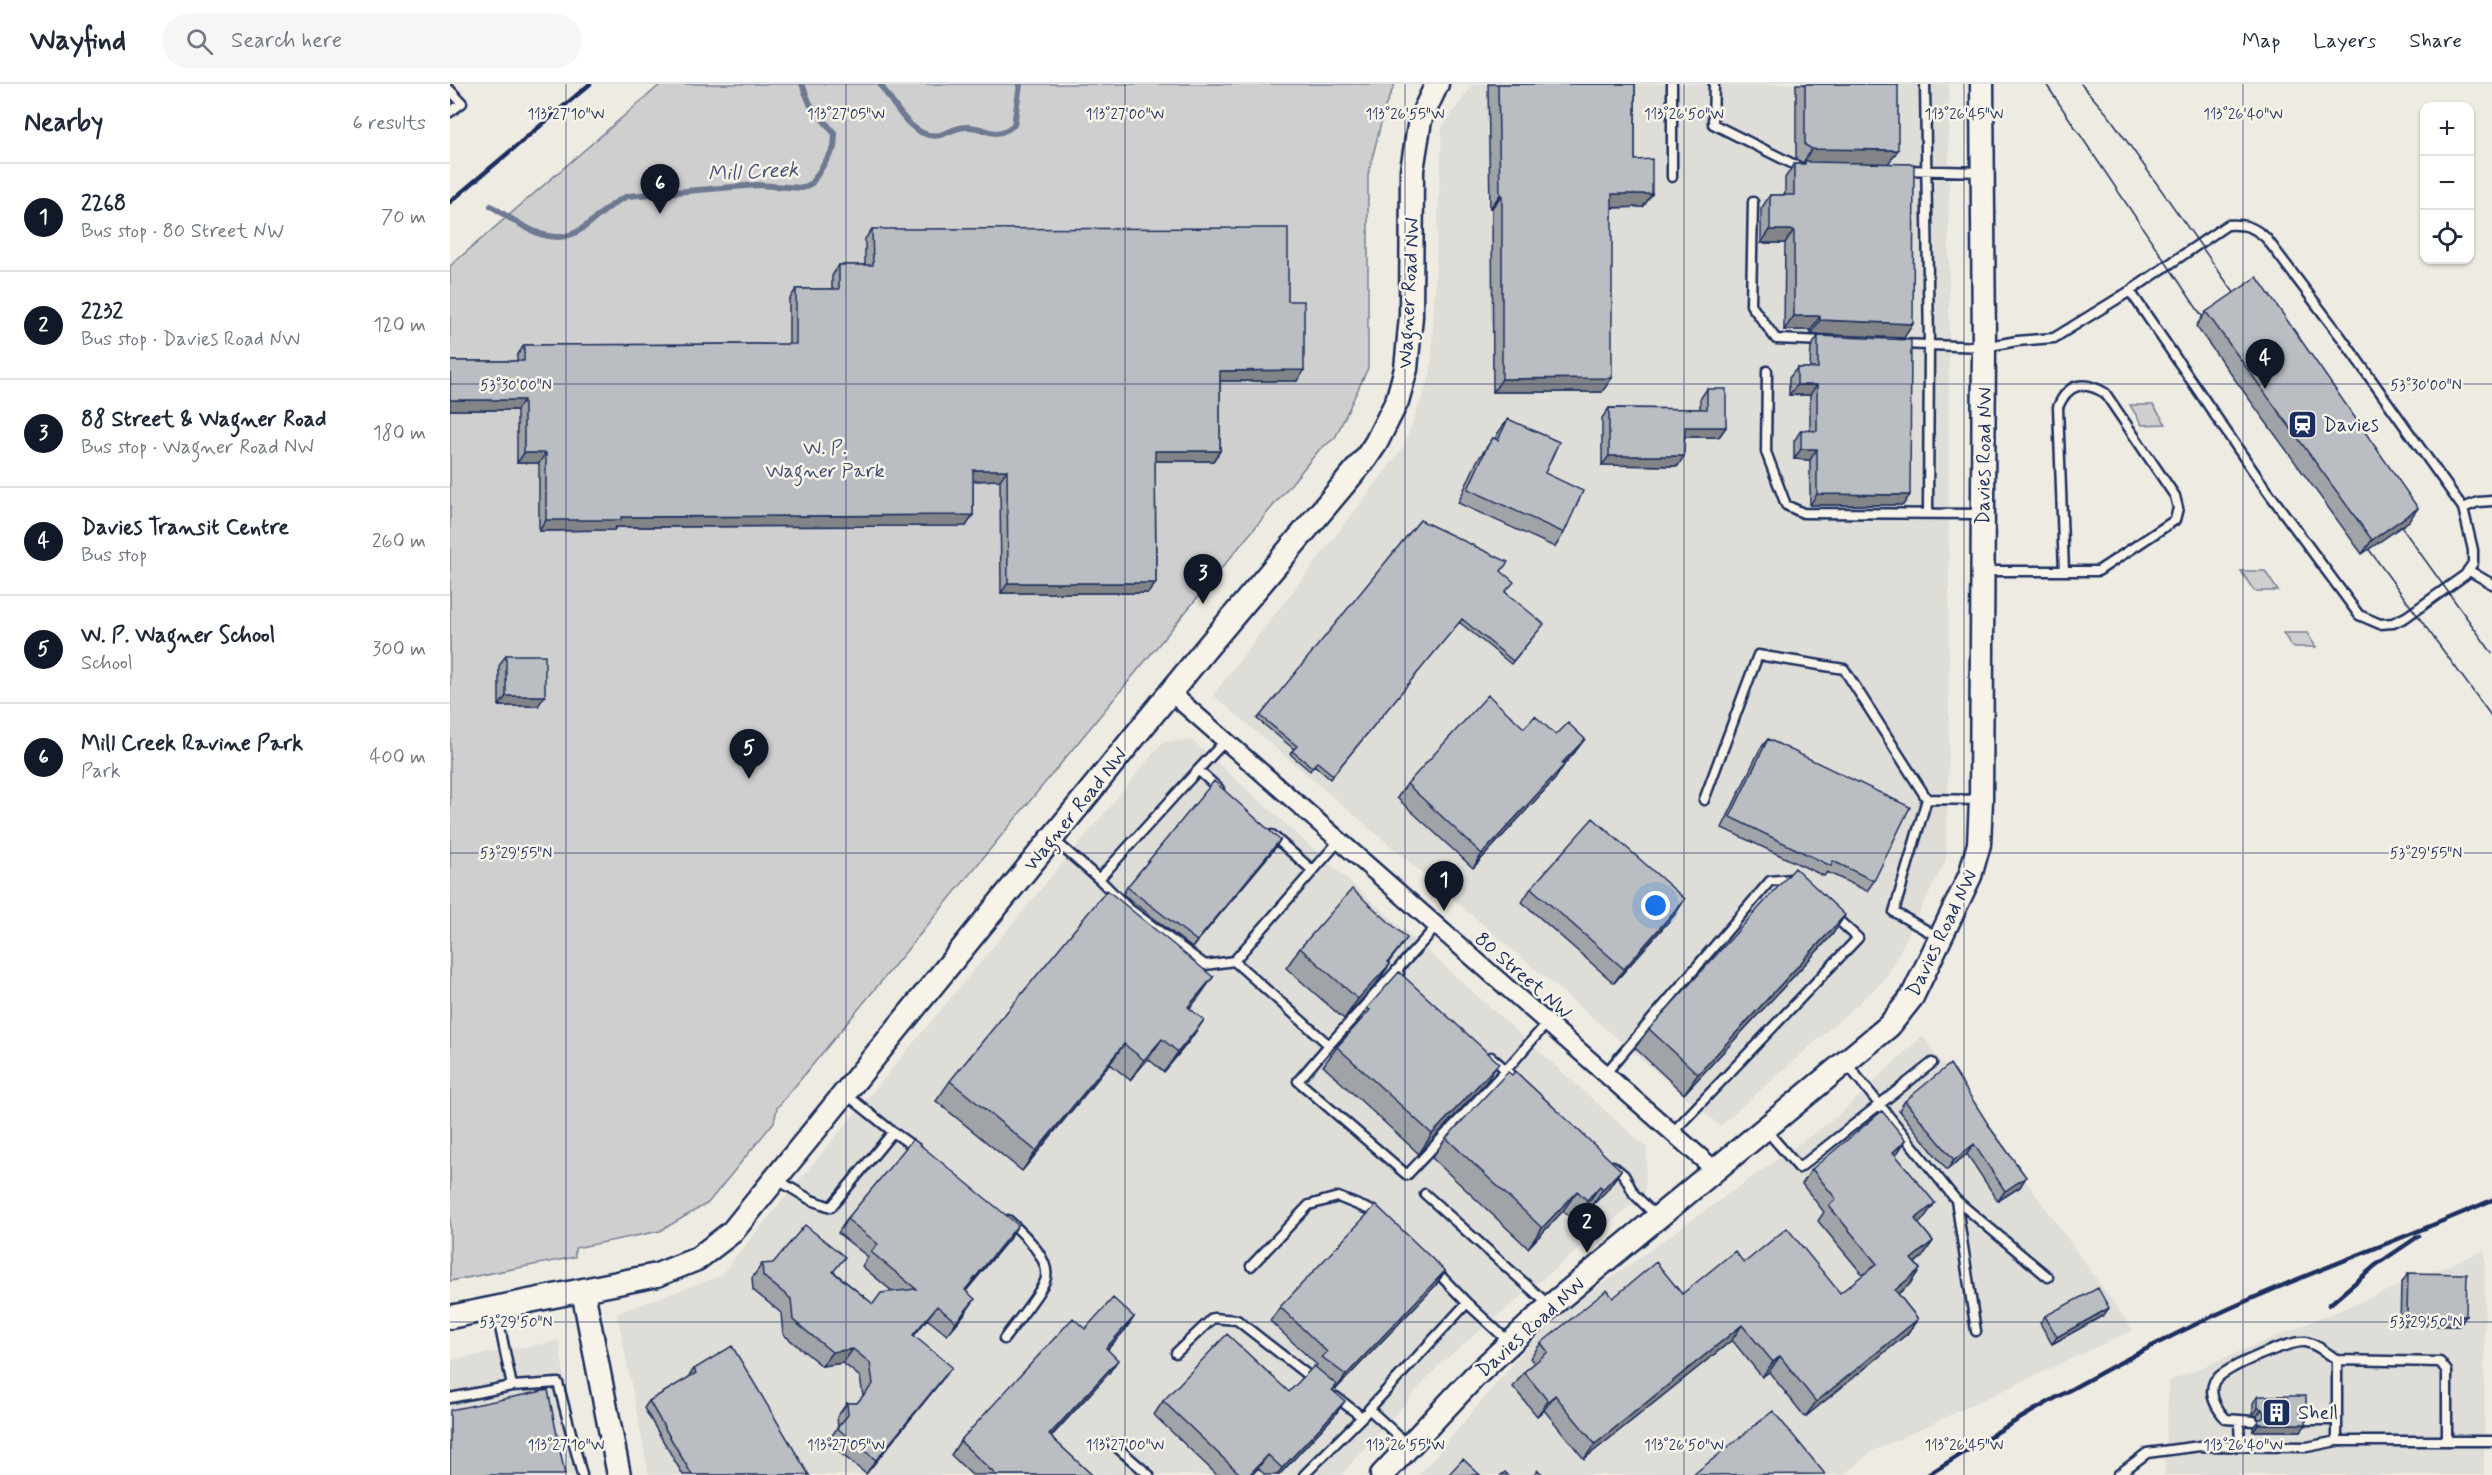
<!DOCTYPE html>
<meta charset="utf-8">
<style>
body{margin:0;font-family:Mynerve,sans-serif;background:#f6f6f7;color:#1f2937}
.controls{position:absolute;right:18px;top:18px;display:grid;overflow:hidden;border-radius:12px;box-shadow:0 2px 4px #0004}
.controls button{width:54px;height:54px;display:grid;place-items:center;padding:0;border:0;border-bottom:2px solid #e0e1e3;background:#fff;color:#1f2937;font:30px sans-serif}
.you{position:absolute;left:1206px;top:822px;width:21px;height:21px;margin:-15px;border:4px solid #fff;border-radius:50%;background:#1a73e8;box-shadow:0 0 0 9px #1a73e833}
.badge{display:grid;place-items:center;width:39px;height:39px;border-radius:50%;background:#111827;color:#fff;font-size:20px;font-weight:700}
.pin{position:absolute;translate:-50% -50px;filter:drop-shadow(0 2px 3px #0008)}
.pin::after{content:'';position:absolute;top:32px;width:21px;height:18px;background:inherit;clip-path:polygon(0 0,100% 0,50% 100%)}
.list{margin:0;padding:0;list-style:none}
h2{display:flex;justify-content:space-between;align-items:center;height:78px;margin:0;padding:0 24px;font-size:26px}
h2 small{font-size:20px;font-weight:400;color:#747a83}
.list li{display:grid;grid-template-columns:39px 1fr auto;gap:18px;align-items:center;box-sizing:border-box;height:108px;padding:0 24px;border-top:2px solid #e0e1e3}
.list b{display:block;font-size:22px;white-space:nowrap}
.list p{margin:0;font-size:20px;white-space:nowrap;color:#747a83}
.list em{font-size:20px;font-style:normal;color:#747a83}
.icon{flex:none;width:33px;height:33px;fill:none;stroke:currentColor;stroke-width:2;stroke-linecap:round;stroke-linejoin:round}
.map{position:relative;flex:none;width:2042px;height:1391px;overflow:hidden}
header{display:flex;align-items:center;gap:36px;box-sizing:border-box;height:84px;padding:0 30px;background:#fff;border-bottom:2px solid #e0e1e3}
header strong{font-size:28px}
nav{display:flex;gap:33px;margin-inline-start:auto;font-size:21px}
.search{width:420px;height:54px;background:#f6f6f7;display:flex;align-items:center;gap:15px;box-sizing:border-box;padding:0 21px;border-radius:33px;color:#747a83;font-size:22px}
main{display:flex}
aside{flex:1;background:#fff}
.map>svg:first-child{display:block}
.built{fill:#deddd8}
.green{fill:#cfcfcf;stroke:#757f96;stroke-width:1.5}
.lines{fill:none;stroke-linecap:round;stroke-linejoin:round}
.stream{stroke:#6e7992;stroke-width:6}
.lane-casing{stroke:#1b2f5e;stroke-width:13}
.street-casing{stroke:#1b2f5e;stroke-width:21}
.secondary-casing{stroke:#1b2f5e;stroke-width:27}
.lane{stroke:#f7f3e8;stroke-width:8}
.street{stroke:#f7f3e8;stroke-width:16}
.secondary{stroke:#f7f3e8;stroke-width:22}
.tram{stroke:#1b2f5e;stroke-width:1.5}
.rail{stroke:#1b2f5e;stroke-width:4.5}
.wall{fill:#a0a3a7;stroke:#1b2f5e;stroke-width:1.5}
.shaded-wall{fill:#828488;stroke:#1b2f5e;stroke-width:1.5}
.building{fill:#babdc2;stroke:#1b2f5e;stroke-width:1.5}
.ticks{fill:none;stroke:#1b2f5e;stroke-width:1.5;stroke-opacity:0.45}
.labels{text-anchor:middle;stroke-width:5;stroke-linejoin:round;paint-order:stroke}
.street-label{font-size:20px;fill:#1b2f5e;stroke:#f7f3e8}
.poi-label{font-size:20px;fill:#1b2f5e;stroke:#f7f3e8;text-anchor:start}
.park-label{font-size:20px;fill:#3f4f75;stroke:#f7f3e8}
.water-label{font-size:21px;font-style:italic;fill:#455478;stroke:#f7f3e8}
.ticks-label{font-size:15px;text-anchor:middle;fill:#1b2f5e;stroke:#f7f3e8;stroke-width:5;stroke-linejoin:round;paint-order:stroke}
</style>
<header>
<strong>Wayfind</strong>
<div class="search"><svg class="icon" aria-label="search" viewBox="0 0 24 24"><circle cx="10" cy="10" r="6"/><path d="M15 15l6 6"/></svg>Search here</div>
<nav><a>Map</a><a>Layers</a><a>Share</a></nav>
</header>
<main>
<aside>
<h2>Nearby<small>6 results</small></h2>
<ul class="list">
<li><span class="badge">1</span><div><b>2268</b><p>Bus stop · 80 Street NW</p></div><em>70 m</em></li>
<li><span class="badge">2</span><div><b>2232</b><p>Bus stop · Davies Road NW</p></div><em>120 m</em></li>
<li><span class="badge">3</span><div><b>88 Street &amp; Wagner Road</b><p>Bus stop · Wagner Road NW</p></div><em>180 m</em></li>
<li><span class="badge">4</span><div><b>Davies Transit Centre</b><p>Bus stop</p></div><em>260 m</em></li>
<li><span class="badge">5</span><div><b>W. P. Wagner School</b><p>School</p></div><em>300 m</em></li>
<li><span class="badge">6</span><div><b>Mill Creek Ravine Park</b><p>Park</p></div><em>400 m</em></li>
</ul>
</aside>
<div class="map">
<svg width="2042" height="1391" viewBox="0 0 2042 1391">
<rect width="100%" height="100%" fill="#eeebe2"/>
<filter id="ink" filterUnits="userSpaceOnUse"><feTurbulence type="fractalNoise" baseFrequency=".0167" numOctaves="2"/><feDisplacementMap in="SourceGraphic" scale="12" xChannelSelector="R" yChannelSelector="G"/><feConvolveMatrix kernelMatrix="1 2 1 2 8 2 1 2 1" color-interpolation-filters="sRGB"/></filter>
<g filter="url(#ink)">
<path class="built" d="M1023,0H1499V658L1496,776L1435,896L1270,1042L763,611L953,364L981,288L992,44Z
M742,656L1197,1064L1195,1110L991,1279L891,1391H199L167,1229L270,1192L713,658Z
M1472,952L1683,1246L1423,1367L1393,1391H969L1097,1239L1387,1033Z
M2035,1166L2034,1391H1714L1719,1297Z
M109,1257L129,1391H0V1276Z"/>
<path class="green" d="M211,0H945L935,23L918,91V284L885,354L869,366L327,1024L324,1038L258,1119L210,1147L125,1164V1173L0,1197V182Z
M1680,321H1703L1716,340L1692,341Z
M1791,487H1815L1828,507H1804Z
M1833,549H1857L1866,563H1842Z"/>
<g class="lines">
<path class="stream" d="M430,0C443,19 463,57 490,51C499,49 506,43 516,43C538,42 542,58 564,41L570,0
M41,122C67,138 102,168 133,144C149,133 160,119 178,112L307,101L353,104L362,99L384,64L385,50L360,20L352,0"/>
<defs>
<path id="lane" d="M1222,0V93
M1264,0L1263,40L1353,85
M0,6L12,19L0,28
M1452,86L1533,88
M1303,118L1301,221L1326,255L1374,257
M1450,260L1479,261L1475,0
M1317,287L1316,368L1336,421L1353,429L1532,430
M2013,424L2028,418L2042,417
M1478,429L1479,261L1534,263L1567,257L1604,254L1680,207L1777,141C1794,140 1803,142 1816,154L1891,253L2013,424L2023,466V479L2015,491L1956,533L1943,539L1930,540L1909,531L1808,394L1680,207
M2018,486L2042,500
M1533,487H1648L1725,436L1728,424L1725,412L1655,309C1634,296 1618,299 1608,323L1614,487
M769,705L748,686L776,656
M1254,716L1308,571L1394,585L1477,715
M822,751L862,786
M604,756L649,795L748,686
M889,757L784,877L879,961L946,887
M649,795L678,824L755,881L784,877
M1490,854L1444,828L1477,715L1531,716
M949,890L946,887L987,842
M879,961L848,997L957,1091L1056,986L1066,995
M1041,973L1056,986L1097,939
M1397,980L1506,1116L1598,1193
M1155,990L1320,797L1341,795L1344,798
M1316,1046L1349,1084L1482,979
M443,1048L467,1065
M1222,1049L1408,854L1384,832
M1163,1082L1174,1091L1184,1110L1207,1133
M326,1095L361,1116L381,1123L443,1048L397,1011
M975,1110L1100,1222
M1506,1116L1526,1247
M801,1182L859,1121L888,1113L925,1128L929,1132
M984,1185L1017,1219
M554,1255C564,1241 589,1211 595,1197C603,1177 572,1148 558,1136
M726,1269L763,1234L787,1236L864,1296
M62,1302L108,1299L132,1391
M886,1313L912,1333
M0,1314L62,1302L46,1224
M1851,1336H1887
M1789,1337L1790,1362
M1803,1337L1776,1335C1767,1325 1758,1312 1764,1298C1770,1285 1841,1256 1855,1258C1867,1260 1877,1269 1887,1276
M1887,1357V1276L1990,1278L1997,1287V1357
M662,1359L699,1391
M958,1361L919,1325L1017,1219L1059,1258
M854,1391L915,1330
M1668,1391L1697,1369L1750,1362L1857,1363L1887,1357H2042"/>
<path id="street" d="M720,608L1265,1086"/>
<path id="secondary" d="M133,1207L169,1391
M0,1233L207,1191L247,1175L282,1148L754,567L916,374L926,359L947,317L956,285L961,232L962,86L970,36L987,0
M932,1391L1024,1293L1091,1230L1439,942L1462,913L1520,792L1529,760L1531,716L1534,263L1532,0"/>
</defs>
<use href="#lane" class="lane-casing"/>
<use href="#street" class="street-casing"/>
<use href="#secondary" class="secondary-casing"/>
<use href="#lane" class="lane"/>
<use href="#street" class="street"/>
<use href="#secondary" class="secondary"/>
<path class="tram" d="M1596,0L1762,247
M1631,0L1659,32L1794,223
M1942,430L2042,569
M1909,452L2042,633"/>
<path class="rail" d="M0,118L140,0
M1879,1221L1926,1181L1969,1152
M1478,1391C1562,1337 1650,1287 1740,1243C1838,1195 1942,1160 2042,1116"/>
</g>
<path class="wall" d="M1038,0H1185V76L1202,110L1193,123L1162,124L1152,308H1043L1042,124H1040Z
M1346,0H1448L1439,79L1454,254L1361,250V246H1334L1335,159H1311V125L1320,111H1335V94L1344,80H1352L1353,79L1346,75Z
M422,145L838,217L847,297H770V367L763,377H705L706,499L698,509H551L550,396L523,397V431L516,442L166,443L164,446L89,447V379H67V326H0V277H67V272L74,261L339,260V216L346,205H382V192L389,181H415V155Z
M1756,228L1959,437L1912,470L1746,242Z
M1368,252L1453,421H1360V376L1344,375V357L1351,346L1360,347V311H1339V294L1347,284H1360L1361,263Z
M1257,305L1276,343L1269,353H1235L1228,382L1152,381V334L1159,324L1250,325V315Z
M1058,335L1095,389L1114,449L1105,463L1008,419L1027,377L1043,354L1045,355L1048,349Z
M1051,487L1055,508L1091,543L1061,580L1009,538L880,695L864,681L860,687L840,670L844,665L807,635L810,632Z
M56,571L88,622H49V582Z
M1074,644L1125,668L1114,681L1105,695L1023,784L947,714L957,700Z
M1318,655L1424,797L1417,807L1377,788L1374,792L1272,744L1310,665Z
M830,756L742,864L673,810L677,803Z
M1081,804L1226,829L1164,899L1072,818Z
M1395,831L1382,851L1234,1010L1185,964L1199,945Z
M850,864L940,880L926,900L894,935L836,884Z
M763,893L740,924V956L714,988L698,975L680,996L660,980L572,1087L486,1017L500,997Z
M917,924L1035,999L969,1070L873,982L887,963L904,944Z
M1455,1017L1543,1048L1576,1093L1570,1103L1548,1117L1517,1070L1497,1086L1449,1026Z
M996,1054L1171,1086L1157,1106L1139,1125L1136,1122L1123,1136L1113,1127L1078,1164L982,1074Z
M1456,1056L1446,1071L1474,1134L1468,1139L1483,1157L1472,1173L1465,1179L1470,1185L1459,1201L1448,1210L1468,1235L1457,1250L1355,1333L1319,1288L1312,1293L1282,1256L1134,1375L1094,1326L1087,1332L1063,1303L1074,1288L1084,1279L1080,1274L1091,1259L1163,1214L1232,1210L1294,1179L1390,1209L1413,1191L1368,1137L1374,1128L1352,1100L1362,1085Z
M397,1135L568,1141L559,1155L516,1207V1228L497,1251L477,1235L464,1252L492,1296L416,1390L377,1358L388,1343L387,1333L397,1319H407L413,1312L410,1293L393,1279L372,1282L333,1250L331,1229L303,1206L302,1194L312,1180L384,1188L423,1220L443,1208L412,1182L418,1173L388,1149Z
M995,1187L986,1201L886,1305L885,1304L883,1306L885,1331L829,1391H815L808,1384L802,1391H767L704,1331L713,1317L839,1308L867,1281L820,1237L830,1223Z
M1958,1189L2016,1232L2009,1242L1950,1241L1951,1200Z
M1654,1231L1602,1260L1590,1239L1595,1232Z
M684,1233L675,1246L657,1266L659,1289L601,1353L642,1391H522L501,1371L510,1357L635,1245Z
M244,1285L359,1391H233L194,1324L199,1317L240,1293L239,1292Z
M1808,1312L1850,1330L1856,1340L1851,1347H1803V1343L1809,1336L1807,1332L1803,1331V1319Z"/>
<path class="shaded-wall" d="M1362,65L1448,66L1438,80L1355,79V76L1353,79Z
M1162,110H1202L1193,123L1152,124Z
M1050,111H1052L1042,124H1040Z
M1320,146H1344L1335,159H1311Z
M1344,232H1370L1361,246H1334Z
M1370,236L1463,240L1454,254L1361,250Z
M854,286L847,297H762L770,287Z
M1162,294L1152,308H1043L1052,295Z
M1347,301H1367L1360,311H1339Z
M0,316H74L67,326H0Z
M1235,343H1276L1269,353H1228Z
M1351,365H1367L1360,376L1344,375Z
M705,367H770L763,377H698Z
M74,369H96L89,379H67Z
M1159,372H1234L1228,382L1152,381Z
M523,386H557L550,396L516,397Z
M1367,410L1460,411L1453,421H1360Z
M1968,424L1959,437L1912,470L1922,456Z
M523,431L516,442L166,443L164,446L89,447L96,436L171,433Z
M558,499H706L698,509H551Z
M56,612H95L88,622H49Z
M1135,655L1125,668L1102,693L1112,679Z
M1114,681L1105,695L1023,784L1032,770Z
M830,756L826,763L742,864L747,857Z
M1235,815L1226,829L1164,899L1174,885Z
M1395,831L1382,851L1234,1010L1248,990Z
M957,854L928,893L940,880L926,900L894,935L908,915Z
M763,893L749,913L724,943L738,923Z
M754,936L740,956L714,988L728,968Z
M712,955L698,975L680,996L694,976Z
M674,960L660,980L572,1087L586,1067Z
M1049,979L1035,999L969,1070L982,1050Z
M1456,1056L1445,1072L1443,1068Z
M1524,1060L1517,1070L1497,1086L1504,1076Z
M1171,1086L1157,1106L1139,1125L1153,1105Z
M1576,1093L1570,1103L1548,1117L1555,1107Z
M1150,1102L1136,1122L1123,1136L1137,1116Z
M1127,1107L1113,1127L1078,1164L1092,1144Z
M1485,1119L1474,1134L1455,1151L1465,1135Z
M568,1141L559,1155L505,1220L515,1206Z
M1483,1157L1472,1173L1451,1190L1461,1175Z
M1470,1185L1459,1201L1434,1221L1445,1206Z
M995,1187L986,1201L886,1305L896,1291Z
M525,1215L516,1228L497,1251L506,1238Z
M487,1222L477,1235L453,1265L463,1251Z
M1659,1224L1654,1231L1602,1260L1607,1253Z
M1957,1231L2016,1232L2009,1242L1950,1241Z
M684,1233L675,1246L646,1278L656,1264Z
M1468,1235L1457,1250L1355,1333L1366,1318Z
M1292,1241L1282,1256L1134,1375L1145,1360Z
M403,1265L393,1279L372,1282L382,1268Z
M1330,1272L1319,1288L1312,1293L1323,1278Z
M668,1276L659,1289L589,1365L599,1351Z
M502,1283L492,1296L416,1390L426,1376Z
M1105,1311L1094,1326L1087,1332L1098,1317Z
M895,1317L885,1331L829,1391H827L832,1384Z
M1808,1324L1812,1325L1807,1332L1803,1331Z
M1808,1340H1856L1851,1347H1803Z
M818,1371L808,1384L802,1391H799Z"/>
<path class="building" d="M1048,0H1185V76L1202,75V110H1162V294L1052,295V111H1050Z
M1355,0H1448V66L1362,65L1355,61Z
M1355,76L1360,78L1464,80L1463,240L1370,236V232H1344V146H1320V111H1344V80H1355Z
M838,144V217H854V286L770,287V367H705L706,499H558L557,386H523V431L171,433V436H96V369H74V316H0V277H74V261L346,260V205H389V181H423L422,145Z
M1807,193L1968,424L1922,456L1756,228Z
M1368,252L1461,256L1460,411L1367,410V365H1351V346L1367,347V301H1347V284H1368Z
M1257,305H1276V343H1235L1234,372H1159V324L1257,325Z
M1058,335L1109,358L1095,389L1133,407L1114,449L1018,405L1037,363L1043,354L1048,356Z
M970,436L1058,478L1051,487L1064,498L1055,508L1094,540L1063,577L1012,535L883,691L867,678L862,683L842,667L847,662L810,632Z
M56,571H95V612H56Z
M1038,611L1074,644L1085,632L1106,651L1118,639L1135,655L1112,679L1114,681L1032,770L957,700Z
M1318,655L1460,723L1424,797L1383,777L1381,782L1280,733Z
M764,697L830,756L747,857L677,803Z
M1143,734L1235,815L1174,885L1081,804Z
M1345,784L1395,831L1248,990L1199,945Z
M902,805L957,854L938,878L940,880L908,915L850,864Z
M657,806L763,893L738,923L754,936L728,968L712,955L694,976L674,960L586,1067L500,997Z
M949,888L1049,979L982,1050L887,963L920,926L917,924Z
M1500,980L1543,1048L1576,1093L1555,1107L1524,1060L1504,1076L1455,1017Z
M1065,987L1171,1086L1153,1105L1150,1102L1137,1116L1127,1107L1092,1144L996,1054L1058,988L1062,991Z
M1432,1027L1456,1056L1443,1068L1485,1119L1465,1135L1483,1157L1461,1175L1470,1185L1445,1206L1468,1235L1366,1318L1330,1272L1323,1278L1292,1241L1145,1360L1105,1311L1098,1317L1074,1288L1098,1268L1091,1259L1157,1206L1163,1214L1206,1178L1232,1210L1285,1167L1294,1179L1337,1144L1390,1209L1427,1180L1379,1122L1386,1115L1362,1085Z
M463,1055L568,1141L515,1206L525,1215L506,1238L487,1222L463,1251L502,1283L426,1376L387,1344L398,1331L397,1319H407L423,1300L420,1279L403,1265L382,1268L343,1236L341,1215L313,1192L312,1180L323,1179L355,1141L395,1173L383,1188L423,1220L431,1209L466,1205L421,1168L428,1160L397,1135Z
M926,1121L995,1187L896,1291L872,1273L877,1268L830,1223Z
M1958,1189L2017,1190L2016,1232L1957,1231Z
M1648,1204L1659,1224L1607,1253L1595,1232Z
M663,1214L684,1233L656,1264L668,1276L599,1351L642,1391H546L510,1357L623,1234L635,1245Z
M777,1250L839,1308L864,1282L887,1301L882,1306L895,1317L832,1384L818,1371L799,1391H791L713,1317Z
M282,1262L359,1391H242L199,1317L246,1289L244,1285Z
M98,1306L115,1391H0V1326Z
M1808,1312H1856V1323L1850,1328L1851,1333L1856,1335V1340H1808V1336L1813,1334L1814,1330L1812,1325L1808,1324Z
M1323,1327L1375,1390L1243,1391Z
M1013,1375L1030,1391H998Z
M1088,1386L1093,1391H1083Z
M1055,1388L1058,1391H1051Z"/>
</g>
<path class="ticks" d="M116,0V1391M396,0V1391M675,0V1391M955,0V1391M1234,0V1391M1514,0V1391M1793,0V1391M0,300H2042M0,769H2042M0,1238H2042"/>
<defs>
<symbol id="station-square" viewBox="-11 -11 22 22"><rect x="-9" y="-9" width="18" height="18" rx="4" fill="#1b2f5e" stroke="#f7f3e8"/><path d="M-3-6H3Q5-6 5-4V2Q5 4 3 4L4.5 6H3L1.5 4h-3L-3 6H-4.5L-3 4Q-5 4-5 2V-4Q-5-6-3-6ZM-3.5-4v3h7v-3ZM-3.5 1v1.5H-2V1ZM2 1v1.5H3.5V1Z" fill="#fff"/></symbol>
<symbol id="building-square" viewBox="-11 -11 22 22"><rect x="-9" y="-9" width="18" height="18" rx="4" fill="#1b2f5e" stroke="#f7f3e8"/><path d="M-4-6H4V6H1V3H-1V6H-4ZM-2.5-4.3h1.7v1.8h-1.7ZM.8-4.3h1.7v1.8H.8ZM-2.5-1h1.7V.8h-1.7ZM.8-1h1.7V.8H.8Z" fill="#fff"/></symbol>
</defs>
<g fill-rule="evenodd">
<use href="#station-square" x="1836" y="324" width="33" height="33"/>
<use href="#building-square" x="1810" y="1312" width="33" height="33"/>
</g>
<g class="labels">
<g class="street-label">
<text transform="translate(958 209) rotate(-87)" y="7">Wagner Road NW</text>
<text transform="translate(1533 372) rotate(-89)" y="7">Davies Road NW</text>
<text transform="translate(625 725) rotate(-51)" y="7">Wagner Road NW</text>
<text transform="translate(1491 849) rotate(-64)" y="7">Davies Road NW</text>
<text transform="translate(1074 891) rotate(41)" y="7">80 Street NW</text>
<text transform="translate(1080 1243) rotate(-42)" y="7">Davies Road NW</text>
</g>
<g class="poi-label">
<text x="1873" y="347">Davies</text>
<text x="1848" y="1335">Shell</text>
</g>
<g class="park-label">
<text x="375" y="370">W. P.<tspan x="375" dy="23">Wagner Park</tspan></text>
</g>
<g class="water-label">
<text transform="translate(303 87) rotate(-3)" y="7">Mill Creek</text>
</g>
</g>
<g class="ticks-label">
<text x="116" y="35">113°27'10"W</text>
<text x="396" y="35">113°27'05"W</text>
<text x="675" y="35">113°27'00"W</text>
<text x="955" y="35">113°26'55"W</text>
<text x="1234" y="35">113°26'50"W</text>
<text x="1514" y="35">113°26'45"W</text>
<text x="1793" y="35">113°26'40"W</text>
<text x="66" y="306">53°30'00"N</text>
<text x="1976" y="306">53°30'00"N</text>
<text x="66" y="774">53°29'55"N</text>
<text x="1976" y="774">53°29'55"N</text>
<text x="66" y="1243">53°29'50"N</text>
<text x="1976" y="1243">53°29'50"N</text>
<text x="116" y="1366">113°27'10"W</text>
<text x="396" y="1366">113°27'05"W</text>
<text x="675" y="1366">113°27'00"W</text>
<text x="955" y="1366">113°26'55"W</text>
<text x="1234" y="1366">113°26'50"W</text>
<text x="1514" y="1366">113°26'45"W</text>
<text x="1793" y="1366">113°26'40"W</text>
</g>
</svg>
<div class="controls">
<button>+</button>
<button>−</button>
<button><svg class="icon" aria-label="locate" viewBox="0 0 24 24"><circle cx="12" cy="12" r="6"/><path d="M12 2v4M12 18v4M2 12h4M18 12h4"/></svg></button>
</div>
<div class="you"></div>
<div class="pin badge" style="left:994px;top:827px">1</div>
<div class="pin badge" style="left:1137px;top:1169px">2</div>
<div class="pin badge" style="left:753px;top:520px">3</div>
<div class="pin badge" style="left:1815px;top:305px">4</div>
<div class="pin badge" style="left:299px;top:695px">5</div>
<div class="pin badge" style="left:210px;top:130px">6</div>
</div>
</main>
